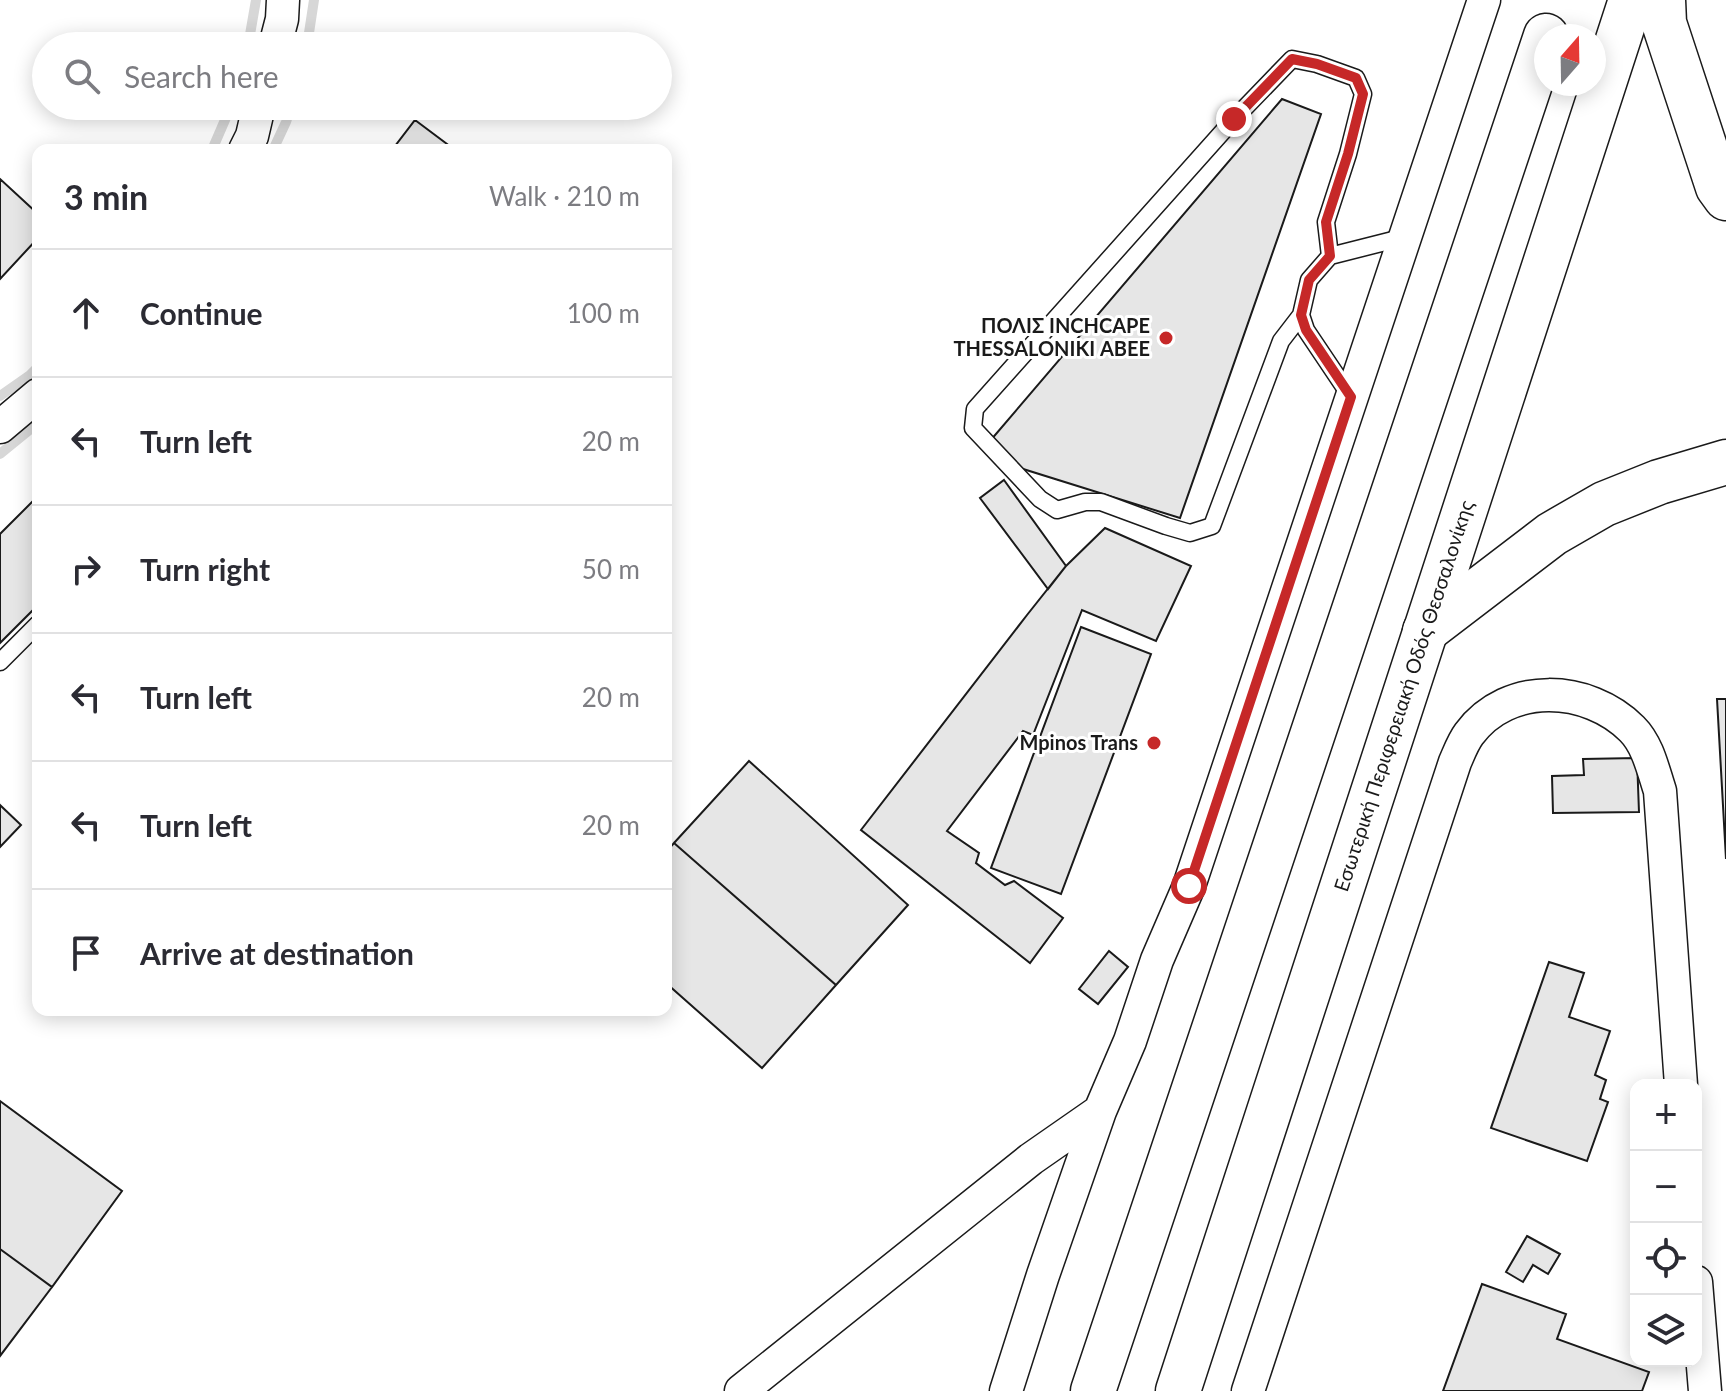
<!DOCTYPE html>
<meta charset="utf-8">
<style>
body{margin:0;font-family:Lato,sans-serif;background:#f7f7f7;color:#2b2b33}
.controls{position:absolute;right:24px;bottom:24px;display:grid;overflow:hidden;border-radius:16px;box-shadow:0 4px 20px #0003}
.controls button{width:72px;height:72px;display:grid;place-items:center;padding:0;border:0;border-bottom:2px solid #e1e1e2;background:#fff;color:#2b2b33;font:40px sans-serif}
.compass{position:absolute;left:1534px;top:24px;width:72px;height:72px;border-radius:50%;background:#fff;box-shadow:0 4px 20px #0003;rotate:20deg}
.stop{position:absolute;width:24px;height:24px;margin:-18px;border:6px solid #c62828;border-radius:50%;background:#fff}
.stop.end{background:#c62828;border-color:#fff;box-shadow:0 2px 8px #0008}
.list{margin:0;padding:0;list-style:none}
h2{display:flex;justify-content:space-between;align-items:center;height:104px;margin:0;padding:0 32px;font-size:34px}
h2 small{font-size:26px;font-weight:400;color:#7c7c81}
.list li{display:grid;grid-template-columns:52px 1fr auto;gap:24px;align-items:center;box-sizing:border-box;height:128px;padding:0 32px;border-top:2px solid #e1e1e2}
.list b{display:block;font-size:30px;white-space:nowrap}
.list em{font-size:26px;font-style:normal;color:#7c7c81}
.icon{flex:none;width:44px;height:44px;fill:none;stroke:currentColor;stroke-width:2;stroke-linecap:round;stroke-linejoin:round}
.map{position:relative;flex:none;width:1726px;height:1391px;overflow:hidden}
.search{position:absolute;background:#fff;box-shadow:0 4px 20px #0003;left:32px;top:32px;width:640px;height:88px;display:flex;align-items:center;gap:20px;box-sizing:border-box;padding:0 28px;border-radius:44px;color:#7c7c81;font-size:30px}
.panel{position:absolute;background:#fff;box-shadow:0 4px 20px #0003;left:32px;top:144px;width:640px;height:872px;border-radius:16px}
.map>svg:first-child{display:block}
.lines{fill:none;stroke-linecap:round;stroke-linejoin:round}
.stream{stroke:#d7d7d7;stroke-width:10}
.building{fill:#e6e6e6;stroke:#1a1a1a;stroke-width:2}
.lane-casing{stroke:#1a1a1a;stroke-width:19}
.street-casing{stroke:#1a1a1a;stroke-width:35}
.secondary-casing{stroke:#1a1a1a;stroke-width:47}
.highway-casing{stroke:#1a1a1a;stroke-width:47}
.lane{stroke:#fff;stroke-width:16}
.street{stroke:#fff;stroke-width:32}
.secondary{stroke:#fff;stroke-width:44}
.highway{stroke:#fff;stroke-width:44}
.route{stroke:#c62828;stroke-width:10}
.poi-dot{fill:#c62828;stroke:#fff;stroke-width:3}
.labels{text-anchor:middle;stroke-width:6;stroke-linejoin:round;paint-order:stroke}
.poi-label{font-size:20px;font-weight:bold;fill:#1a1a1a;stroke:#fff;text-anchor:end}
.street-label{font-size:20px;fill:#1a1a1a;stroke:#fff}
</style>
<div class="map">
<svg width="1726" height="1391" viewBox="0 0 1726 1391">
<rect width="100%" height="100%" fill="#fff"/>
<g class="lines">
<path class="stream" d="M248,46L256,0
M307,46L314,0
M212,150L231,106
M273,150L286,122L291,106
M0,396L30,375L38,367
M0,454L38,423"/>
</g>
<path class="building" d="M1282,99L1321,114L1180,518L1020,468L990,441Z
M415,120L455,150H392Z
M0,179L38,214V238L0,279Z
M1004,480L1066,566L1048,589L980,498Z
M38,496V605L0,643V534Z
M1105,528L1191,566L1156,641L1082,610L1033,735L1023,731L947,831L979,853L976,863L1005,885L1014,881L1063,918L1030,963L861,830L1027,615L1066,566Z
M1081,627L1151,654L1061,894L991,868Z
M1717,699H1726V859Z
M1637,758L1639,812L1553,813L1552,776L1584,775L1583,759Z
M749,761L908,905L836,985L674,843Z
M0,805L21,825L0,847Z
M674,843L836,985L762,1068L666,983V852Z
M1109,951L1128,967L1098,1004L1079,989Z
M1549,962L1584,973L1569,1017L1610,1031L1595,1075L1606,1080L1600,1099L1608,1102L1587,1161L1491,1128Z
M0,1101L122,1191L52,1287L0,1249Z
M1527,1236L1560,1254L1548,1274L1533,1265L1523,1282L1506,1272Z
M0,1249L52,1287L0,1356Z
M1482,1284L1566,1314L1557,1339L1649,1372L1642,1391H1443Z"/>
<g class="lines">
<defs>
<path id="lane" d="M1330,256L1326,222L1348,154L1363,94L1356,78L1317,64L1292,59L1234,119L975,409L973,428L1040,499L1057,510L1085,502H1101L1166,526L1190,533L1212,526L1281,341L1301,315L1309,280L1330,256L1405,237
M1301,315L1306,330L1351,397
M0,662L38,624"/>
<path id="street" d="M275,46L282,19L283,0
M245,150L252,136L259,106
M0,427L38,395
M1696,1282L1705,1391
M741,1391L1031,1159L1100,1111
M1006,1391L1043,1275L1100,1111L1130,1041L1157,960L1189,886L1484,0
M1248,1391L1455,762C1459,753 1463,742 1469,734C1508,681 1588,685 1632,729C1648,745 1653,770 1660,791L1681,1085"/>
<path id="secondary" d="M1663,0L1664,23L1718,187L1726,198
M1425,631L1552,534L1604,504L1659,482L1726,462"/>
<path id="highway" d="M1093,1391L1546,36
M1178,1391L1631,0"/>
</defs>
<use href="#lane" class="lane-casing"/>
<use href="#street" class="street-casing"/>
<use href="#secondary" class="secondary-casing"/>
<use href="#highway" class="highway-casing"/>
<use href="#lane" class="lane"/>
<use href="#street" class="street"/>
<use href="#secondary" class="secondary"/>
<use href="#highway" class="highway"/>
</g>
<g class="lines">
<path class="route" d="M1189,886L1351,397L1306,330L1301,315L1309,280L1330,256L1326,222L1348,154L1363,94L1356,78L1317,64L1292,59L1234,119"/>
</g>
<g class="poi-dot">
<circle cx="1166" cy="338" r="8"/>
<circle cx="1154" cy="743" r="8"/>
</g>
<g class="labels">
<g class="poi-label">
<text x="1150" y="333">ΠΟΛΙΣ INCHCAPE<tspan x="1150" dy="23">THESSALONIKI ΑΒΕΕ</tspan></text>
<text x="1138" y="750">Mpinos Trans</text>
</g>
<g class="street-label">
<text transform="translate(1404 696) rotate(-72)" y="7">Εσωτερική Περιφερειακή Οδός Θεσσαλονίκης</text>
</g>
</g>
</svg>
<div class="controls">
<button>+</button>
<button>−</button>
<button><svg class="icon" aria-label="locate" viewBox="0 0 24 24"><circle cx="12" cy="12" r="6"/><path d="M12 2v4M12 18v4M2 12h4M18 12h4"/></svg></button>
<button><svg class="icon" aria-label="layers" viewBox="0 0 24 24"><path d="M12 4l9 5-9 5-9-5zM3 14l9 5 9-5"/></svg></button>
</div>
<svg class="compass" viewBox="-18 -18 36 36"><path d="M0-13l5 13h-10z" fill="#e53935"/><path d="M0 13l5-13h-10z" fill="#7c7c81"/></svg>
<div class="stop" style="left:1189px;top:886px"></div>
<div class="stop end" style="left:1234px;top:119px"></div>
<div class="search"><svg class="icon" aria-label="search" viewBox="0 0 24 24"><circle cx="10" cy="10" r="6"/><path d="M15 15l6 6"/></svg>Search here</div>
<section class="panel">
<h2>3 min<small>Walk · 210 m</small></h2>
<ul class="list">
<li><svg class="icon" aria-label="ahead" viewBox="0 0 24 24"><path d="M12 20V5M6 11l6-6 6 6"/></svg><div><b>Continue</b></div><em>100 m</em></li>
<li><svg class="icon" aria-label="left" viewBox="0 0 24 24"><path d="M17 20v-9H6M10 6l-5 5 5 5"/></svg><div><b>Turn left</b></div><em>20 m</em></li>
<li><svg class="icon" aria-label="right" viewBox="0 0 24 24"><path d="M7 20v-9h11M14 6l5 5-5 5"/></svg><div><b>Turn right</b></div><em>50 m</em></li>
<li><svg class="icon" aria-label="left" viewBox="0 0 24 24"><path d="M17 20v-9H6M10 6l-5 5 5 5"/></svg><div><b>Turn left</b></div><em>20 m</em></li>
<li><svg class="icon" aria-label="left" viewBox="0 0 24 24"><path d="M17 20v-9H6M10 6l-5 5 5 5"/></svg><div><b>Turn left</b></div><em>20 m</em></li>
<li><svg class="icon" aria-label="arrive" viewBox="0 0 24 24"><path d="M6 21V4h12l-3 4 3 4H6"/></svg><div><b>Arrive at destination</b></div></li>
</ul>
</section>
</div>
